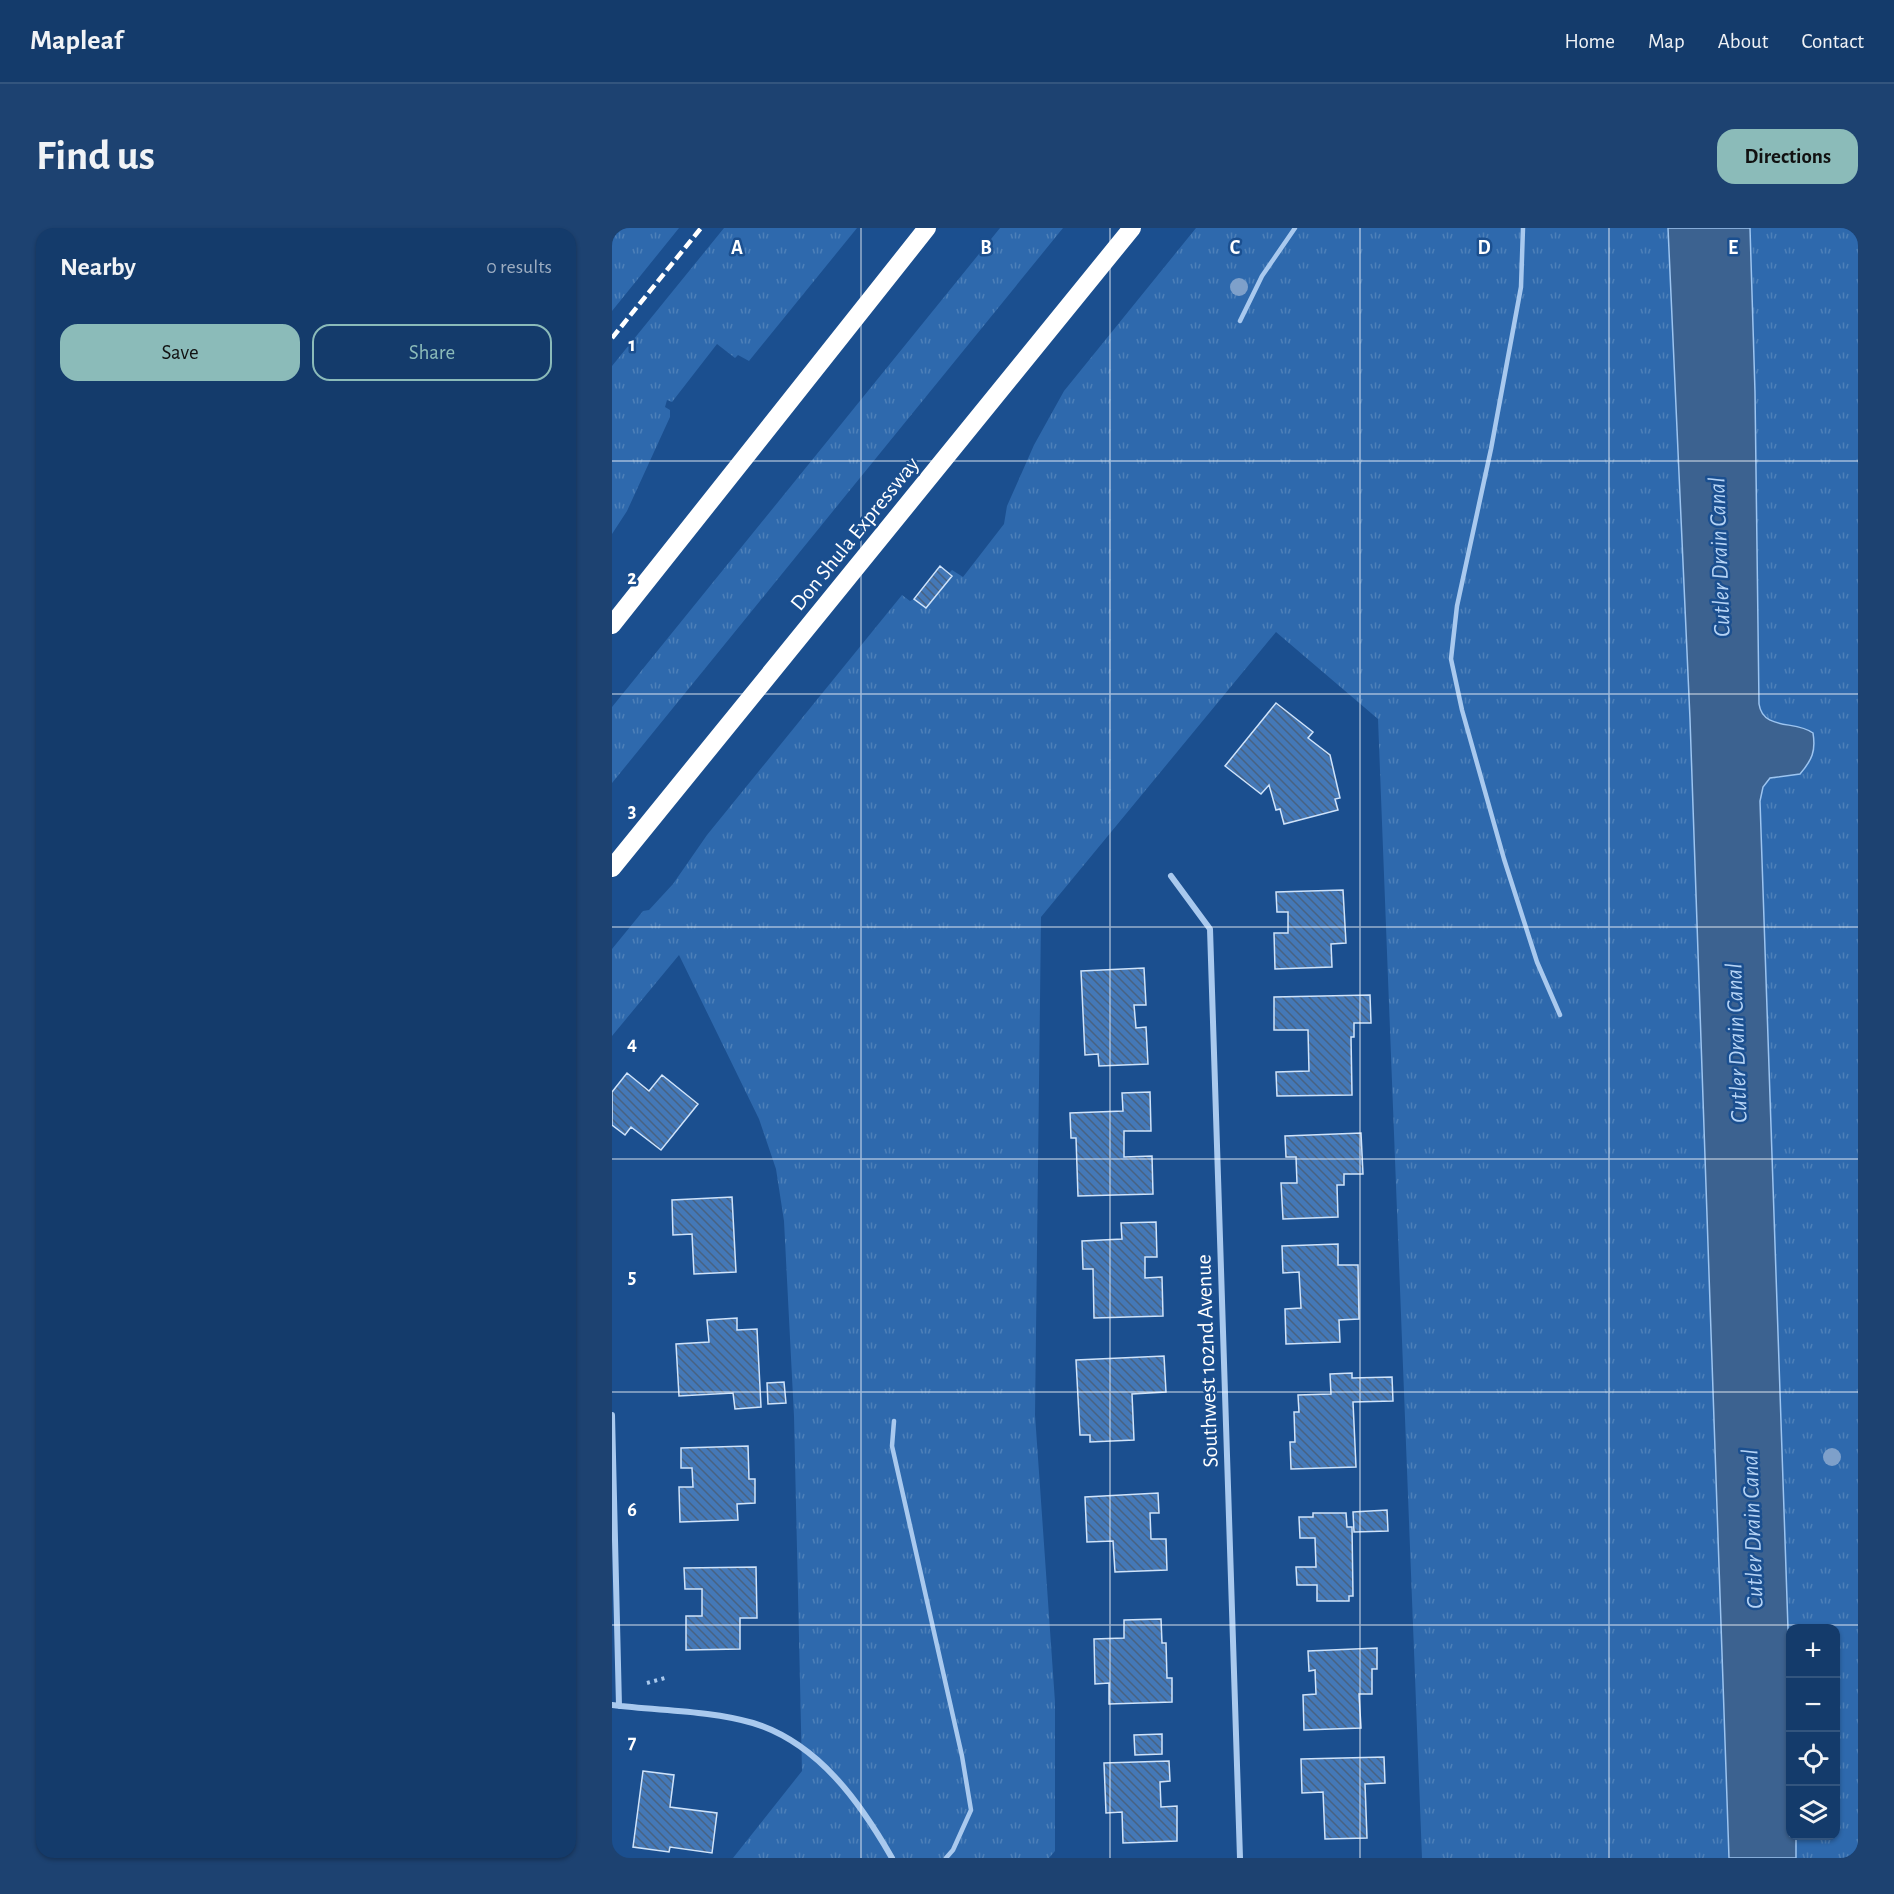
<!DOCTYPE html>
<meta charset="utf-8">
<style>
body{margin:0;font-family:"Alegreya Sans",sans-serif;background:#1d4271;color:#f1f3f6}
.controls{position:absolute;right:18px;bottom:18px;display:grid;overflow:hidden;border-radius:12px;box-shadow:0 2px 4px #0004}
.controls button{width:54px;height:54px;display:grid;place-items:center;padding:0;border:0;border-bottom:2px solid #33557e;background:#143b6b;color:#f1f3f6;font:30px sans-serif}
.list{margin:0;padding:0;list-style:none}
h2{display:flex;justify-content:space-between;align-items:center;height:78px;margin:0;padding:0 24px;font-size:26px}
h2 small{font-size:20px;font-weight:400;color:#9dadc1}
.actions{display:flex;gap:12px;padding:18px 24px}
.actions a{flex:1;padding:14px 0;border:2px solid #8bbbb9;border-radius:18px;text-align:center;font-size:21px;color:#8bbbb9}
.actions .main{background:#8bbbb9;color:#111}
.icon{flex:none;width:33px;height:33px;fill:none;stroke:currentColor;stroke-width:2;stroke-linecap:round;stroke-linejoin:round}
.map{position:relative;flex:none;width:1246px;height:1630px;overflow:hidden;border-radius:18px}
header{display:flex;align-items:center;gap:36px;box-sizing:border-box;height:84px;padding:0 30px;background:#143b6b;border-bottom:2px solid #33557e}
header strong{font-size:28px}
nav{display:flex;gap:33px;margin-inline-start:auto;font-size:21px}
.intro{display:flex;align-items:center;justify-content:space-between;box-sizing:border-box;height:144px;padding:0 36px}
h1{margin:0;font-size:42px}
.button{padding:15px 27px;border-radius:18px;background:#8bbbb9;color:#111;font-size:21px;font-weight:700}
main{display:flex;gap:36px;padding:0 36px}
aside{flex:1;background:#143b6b;border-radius:18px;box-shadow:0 2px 4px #0004}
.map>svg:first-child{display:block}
.grass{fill:url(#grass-tufts);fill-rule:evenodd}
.water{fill:#3c6290;stroke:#9cc4f0;stroke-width:1.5}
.building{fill:url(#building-back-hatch);stroke:#cfe3fa;stroke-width:1.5}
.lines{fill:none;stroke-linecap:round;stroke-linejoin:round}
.path{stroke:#a9c9ee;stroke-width:4;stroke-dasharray:3 4.5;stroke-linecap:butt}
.service{stroke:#a9c9ee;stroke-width:4.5}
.minor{stroke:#a9c9ee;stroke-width:6}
.motorway{stroke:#fff;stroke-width:18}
.rail{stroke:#fff;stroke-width:4.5;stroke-dasharray:10 4.5;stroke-linecap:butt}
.tree{fill:#7ea0ca}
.grid{fill:none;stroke:#fff;stroke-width:1.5;stroke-opacity:0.55}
.labels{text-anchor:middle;stroke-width:5;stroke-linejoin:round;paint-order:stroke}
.street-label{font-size:22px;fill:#fff;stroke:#1b4f8f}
.water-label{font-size:24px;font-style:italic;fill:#b5d3f5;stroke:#1b4f8f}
.grid-label{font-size:20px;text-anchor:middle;font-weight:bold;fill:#fff;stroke:#1b4f8f;stroke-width:5;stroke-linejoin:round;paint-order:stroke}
</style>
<header>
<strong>Mapleaf</strong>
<nav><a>Home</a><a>Map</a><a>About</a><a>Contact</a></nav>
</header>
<div class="intro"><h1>Find us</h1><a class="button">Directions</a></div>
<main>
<aside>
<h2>Nearby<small>0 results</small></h2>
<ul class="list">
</ul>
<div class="actions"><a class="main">Save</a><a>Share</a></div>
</aside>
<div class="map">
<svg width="1246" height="1630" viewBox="0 0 1246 1630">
<defs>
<pattern id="grass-tufts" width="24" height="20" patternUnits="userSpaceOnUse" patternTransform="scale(1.5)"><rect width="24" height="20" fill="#2e69ad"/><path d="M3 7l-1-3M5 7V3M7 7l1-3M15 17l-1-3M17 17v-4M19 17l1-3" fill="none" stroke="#4d80b9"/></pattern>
<pattern id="building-back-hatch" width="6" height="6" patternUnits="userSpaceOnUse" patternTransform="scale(1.5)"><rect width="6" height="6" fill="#4478b7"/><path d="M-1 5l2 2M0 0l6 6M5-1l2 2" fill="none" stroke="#486282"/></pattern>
</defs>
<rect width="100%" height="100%" fill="#1b4f8f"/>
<path class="grass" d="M0,0H67L0,83Z
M112,0H245L137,133L126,127L123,130L105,116L60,174L55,172L53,179L58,182V189L15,283L0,306V138Z
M388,0H451L0,555V479Z
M584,0H1246V1630H810L766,491L664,404L429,689L423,1187L443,1474V1623L437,1630H121L190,1543L182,1188L172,993L164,941L147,891L67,727L0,808V721L31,683L37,682L61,656L95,607L290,367L298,373L302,371L314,380L340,348L337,345L340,342L351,349L392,296L395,278L422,217L452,163ZM1178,1400H1224V1608H1178Z"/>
<path class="water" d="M1056,0H1138L1143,164L1147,476C1151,503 1184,492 1201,505C1204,523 1200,532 1188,546L1158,550L1151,559L1148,573L1178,1460V1608H1184V1630H1117L1078,491Z"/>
<path class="building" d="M328,338L340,348L314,380L302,371Z
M664,475L701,504L696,510L718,527L728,570L723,571L726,582L672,596L668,581L664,582L657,557L649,566L613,538Z
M731,662L734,715L719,716L720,739L663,741L662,705H676V684H665L664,664Z
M532,740L534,777H522L524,800L534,799L536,836L487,838L486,826L473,827L469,743Z
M758,767L759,795H742V809H739L740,867L665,868L664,844L697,843L696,802H662V769Z
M15,845L37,863L50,847L86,876L49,922L19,899L13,907L0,897V864Z
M538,864L539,903H512V929L540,928L541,966L466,968L464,910H459L458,885L511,883L510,865Z
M749,905L751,946H732V957H725L726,989L671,991L669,955H685L684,929H674L673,908Z
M120,969L124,1044L82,1046L80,1006L61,1007L60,972Z
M544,994L545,1029H533V1050L550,1049L551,1088L482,1090L481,1041H471L470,1013L510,1011L509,995Z
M726,1016V1037H746L747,1091L727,1092L728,1114L674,1116L673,1081L689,1080L687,1044L671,1045L670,1018Z
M125,1090V1102L145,1101L149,1179L123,1181L121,1165L67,1168L64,1116L97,1114L95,1092Z
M552,1128L554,1164L520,1166L522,1212L478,1214V1207H468L464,1132Z
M740,1145V1150L780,1149L781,1173L741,1174L744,1239L679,1241L678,1214H683L682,1184H687L686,1167L719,1166L718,1146Z
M172,1154L174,1175L156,1176L155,1155Z
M136,1218L137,1251H143V1275L125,1276L126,1292L68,1294L67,1259H81L80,1240H69V1220Z
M546,1265L547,1285H538L539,1311H554L555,1342L503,1344L501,1313L475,1314L473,1269Z
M775,1282L776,1303L742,1304L741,1284Z
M701,1285H734L735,1299H740L741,1368H737V1373H705V1357H685L684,1339H704L703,1310H688L687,1289H701Z
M144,1339L145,1390H128V1421L74,1422V1388H90V1361H73L72,1340Z
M549,1391L550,1415H554L555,1450H560V1474L497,1476V1455L483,1456L482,1411L512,1410V1392Z
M765,1420V1441H760V1466H747L749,1500L692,1502L691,1467L704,1466L703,1442L697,1443L696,1423Z
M550,1506V1526L523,1527L522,1507Z
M772,1529L773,1555L753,1556L755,1610L713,1611L711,1564L690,1565L689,1531Z
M557,1533L558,1553L548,1554L549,1579L565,1578V1613L511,1615L510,1584L494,1585L492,1535Z
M31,1543L62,1547L58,1579L105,1585L100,1625L58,1619L57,1624L21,1619Z"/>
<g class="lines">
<path class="path" d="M35,1455L53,1450"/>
<path class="service" d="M911,0L909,59L879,221L845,378L839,431L850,482L892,631L925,734L948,787
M628,93L650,48L683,0
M282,1193L280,1218L350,1528L359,1582L341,1622L334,1630"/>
<path class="minor" d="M559,648L598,701L628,1630
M0,1187L7,1478
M0,1477C46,1483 97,1482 141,1495C206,1515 248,1574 280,1630"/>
<path class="motorway" d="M0,397L315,0
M0,640L520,0"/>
<path class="rail" d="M0,110L89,0"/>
</g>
<g class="tree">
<circle cx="627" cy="59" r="9"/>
<circle cx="1220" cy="1229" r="9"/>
</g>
<path class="grid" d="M249,0V1630M498,0V1630M748,0V1630M997,0V1630M0,233H1246M0,466H1246M0,699H1246M0,931H1246M0,1164H1246M0,1397H1246"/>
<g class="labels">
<g class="street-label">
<text transform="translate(242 305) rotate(-51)" y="8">Don Shula Expressway</text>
<text transform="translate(594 1133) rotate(-92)" y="8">Southwest 102nd Avenue</text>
</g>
<g class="water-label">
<text transform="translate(1107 329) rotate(-92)" y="8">Cutler Drain Canal</text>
<text transform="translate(1124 815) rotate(-92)" y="8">Cutler Drain Canal</text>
<text transform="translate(1140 1301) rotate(-92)" y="8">Cutler Drain Canal</text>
</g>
</g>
<g class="grid-label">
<text x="125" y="26">A</text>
<text x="374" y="26">B</text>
<text x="623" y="26">C</text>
<text x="872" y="26">D</text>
<text x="1121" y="26">E</text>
<text x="20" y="123">1</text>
<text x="20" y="356">2</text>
<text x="20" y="589">3</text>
<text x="20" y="822">4</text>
<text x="20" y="1055">5</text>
<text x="20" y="1288">6</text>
<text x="20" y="1520">7</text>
</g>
</svg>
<div class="controls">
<button>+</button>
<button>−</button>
<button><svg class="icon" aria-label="locate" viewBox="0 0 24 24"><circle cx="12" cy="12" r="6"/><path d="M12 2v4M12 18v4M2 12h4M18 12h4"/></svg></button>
<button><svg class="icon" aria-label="layers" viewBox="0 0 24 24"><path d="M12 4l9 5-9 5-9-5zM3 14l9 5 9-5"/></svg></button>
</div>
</div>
</main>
